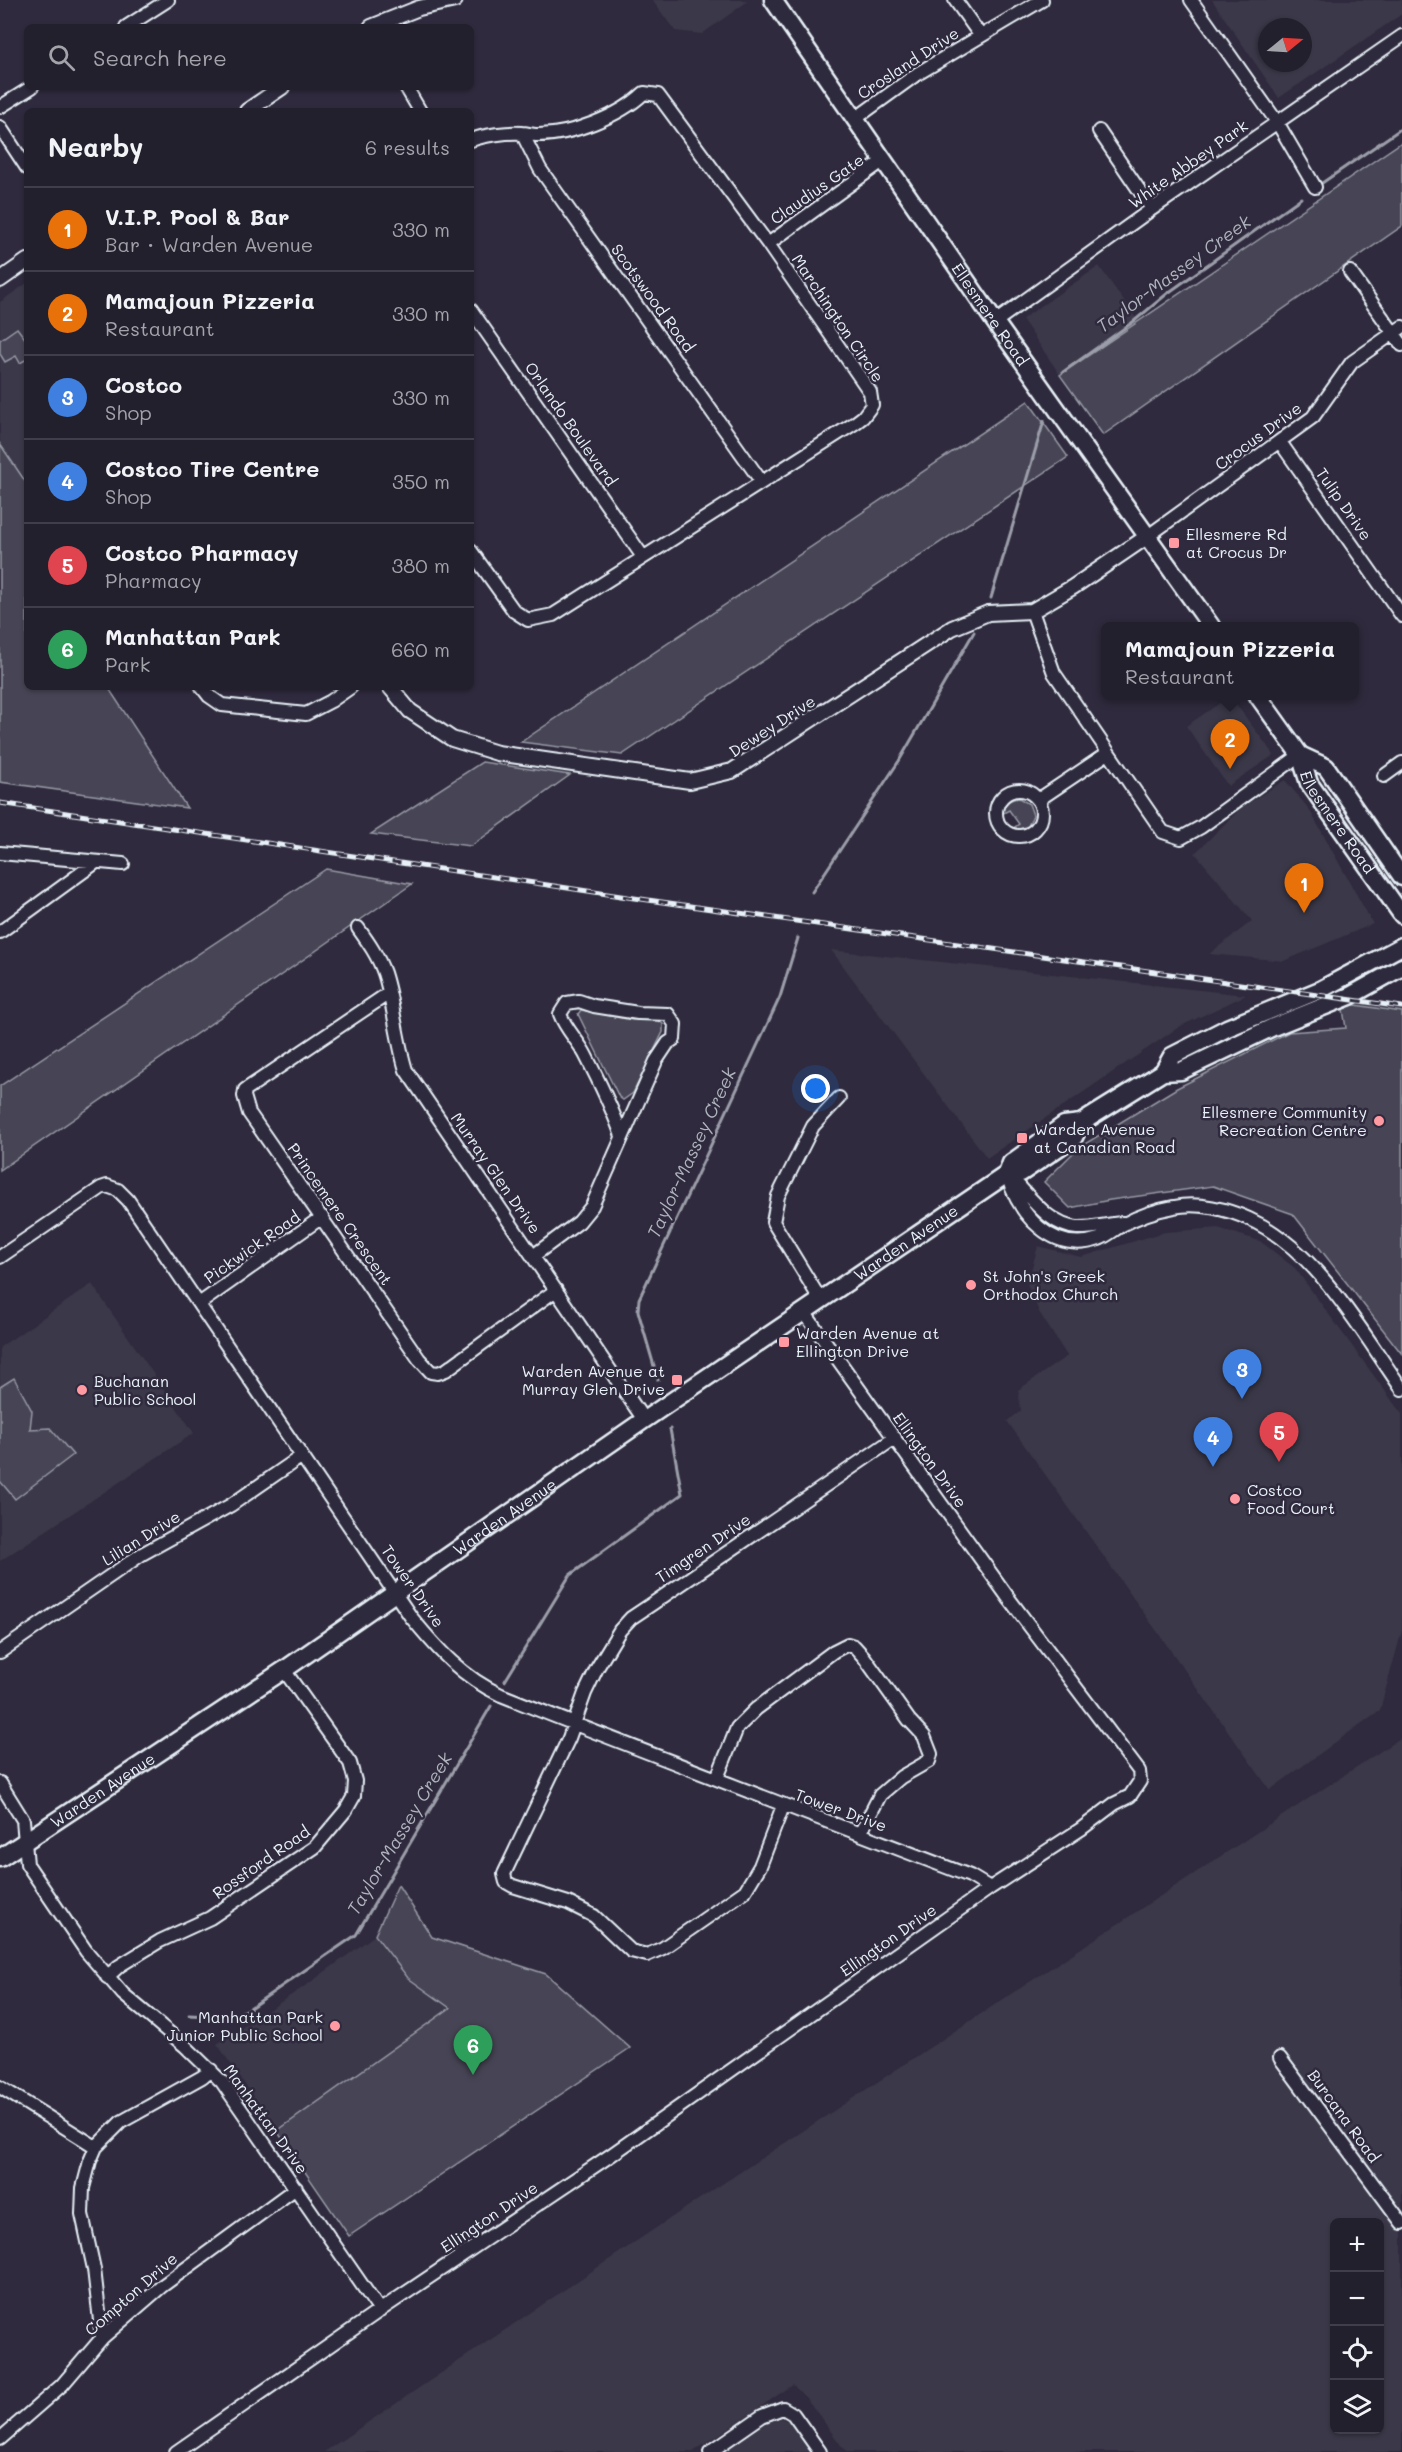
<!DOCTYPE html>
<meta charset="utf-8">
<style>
body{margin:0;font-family:Mali,sans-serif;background:#2b2836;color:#f1f3f6}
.controls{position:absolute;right:18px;bottom:18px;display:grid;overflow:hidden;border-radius:9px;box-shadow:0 2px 4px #0004}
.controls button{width:54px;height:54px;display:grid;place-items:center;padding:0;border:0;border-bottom:2px solid #403e4a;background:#23202e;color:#f1f3f6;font:30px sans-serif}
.compass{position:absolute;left:1258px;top:18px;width:54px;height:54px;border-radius:50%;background:#23202e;box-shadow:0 2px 4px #0004;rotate:72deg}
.you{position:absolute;left:816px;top:1089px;width:21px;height:21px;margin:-15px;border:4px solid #fff;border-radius:50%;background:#1a73e8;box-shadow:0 0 0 9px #1a73e833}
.badge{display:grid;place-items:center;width:39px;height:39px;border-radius:50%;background:#ff9aa2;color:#fff;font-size:20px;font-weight:700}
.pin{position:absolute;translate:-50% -50px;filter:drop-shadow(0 2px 3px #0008)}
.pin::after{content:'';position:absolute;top:32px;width:21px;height:18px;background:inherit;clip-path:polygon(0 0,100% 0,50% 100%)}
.popup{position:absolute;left:1101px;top:622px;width:258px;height:78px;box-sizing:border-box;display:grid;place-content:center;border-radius:9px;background:#23202e;filter:drop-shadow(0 2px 4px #0005);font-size:20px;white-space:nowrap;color:#a3a3aa}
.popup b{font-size:22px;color:#f1f3f6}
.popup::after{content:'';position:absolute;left:50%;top:100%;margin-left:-12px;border:12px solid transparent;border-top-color:#23202e}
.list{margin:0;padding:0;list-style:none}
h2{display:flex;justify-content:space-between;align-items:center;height:78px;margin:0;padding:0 24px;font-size:26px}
h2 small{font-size:20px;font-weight:400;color:#a3a3aa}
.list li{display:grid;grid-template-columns:39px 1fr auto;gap:18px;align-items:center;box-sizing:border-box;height:84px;padding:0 24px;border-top:2px solid #403e4a}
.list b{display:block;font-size:22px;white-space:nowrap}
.list p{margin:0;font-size:20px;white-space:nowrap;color:#a3a3aa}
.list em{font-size:20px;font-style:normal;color:#a3a3aa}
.icon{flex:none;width:33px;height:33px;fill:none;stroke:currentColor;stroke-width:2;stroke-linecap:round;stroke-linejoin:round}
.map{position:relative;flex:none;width:1402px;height:2452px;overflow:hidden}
.search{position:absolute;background:#23202e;box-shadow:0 2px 4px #0004;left:24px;top:24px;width:450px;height:66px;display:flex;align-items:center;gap:15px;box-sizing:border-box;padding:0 21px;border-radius:9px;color:#a3a3aa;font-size:22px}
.panel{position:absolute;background:#23202e;box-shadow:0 2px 4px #0004;left:24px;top:108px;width:450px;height:582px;border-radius:9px}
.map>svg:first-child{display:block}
.built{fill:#3b3749;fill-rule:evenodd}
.green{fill:#464455;stroke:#979aa6;stroke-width:1.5}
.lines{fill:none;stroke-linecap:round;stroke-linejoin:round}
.stream{stroke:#9c9fab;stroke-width:3}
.minor-casing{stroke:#e8f1f8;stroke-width:16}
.tertiary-casing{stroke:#e8f1f8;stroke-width:18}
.secondary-casing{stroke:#e8f1f8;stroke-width:21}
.minor{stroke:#2f2a3d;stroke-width:12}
.tertiary{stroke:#2f2a3d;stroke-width:14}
.secondary{stroke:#2f2a3d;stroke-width:16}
.rail-casing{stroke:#e8f1f8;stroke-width:5}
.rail{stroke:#2f2a3d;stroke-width:3;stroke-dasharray:9;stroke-linecap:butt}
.poi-dot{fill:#ff9aa2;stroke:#2f2a3d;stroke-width:2}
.labels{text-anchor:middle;stroke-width:5;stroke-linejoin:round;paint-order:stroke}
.street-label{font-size:16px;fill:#e8f1f8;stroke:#2f2a3d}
.poi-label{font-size:16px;fill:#e8f1f8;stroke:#2f2a3d;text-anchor:start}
.water-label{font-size:18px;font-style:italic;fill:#afb4be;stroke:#2f2a3d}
</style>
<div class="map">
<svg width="1402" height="2452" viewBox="0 0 1402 2452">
<rect width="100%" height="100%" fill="#2f2a3d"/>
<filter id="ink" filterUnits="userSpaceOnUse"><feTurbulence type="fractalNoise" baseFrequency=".0167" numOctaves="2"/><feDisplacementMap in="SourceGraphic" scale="12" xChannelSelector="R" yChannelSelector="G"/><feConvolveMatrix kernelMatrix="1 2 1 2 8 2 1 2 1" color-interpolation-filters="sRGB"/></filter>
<g filter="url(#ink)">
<path class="built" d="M652,0H745L747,2L702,34L675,31Z
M1212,0H1402V14L1279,98ZM1267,27H1303V63H1267Z
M1099,266L1138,321L1060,375L1022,319Z
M27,283V484L0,444V302Z
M1230,696L1274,755L1228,786L1186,726Z
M1285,780L1309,809L1373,924L1284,961L1209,954L1252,921L1195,853L1242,807Z
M831,950L1246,995L1179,1027L987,1158Z
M1218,1228L1260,1241L1295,1268L1402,1414V1631L1380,1710L1270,1790L1007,1421L1021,1411L1018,1390L1067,1356L1039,1312L1027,1284L1038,1246L1081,1257L1165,1232Z
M92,1284L194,1433L0,1561V1347Z
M1402,1737V2452H846L807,2399L793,2385L693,2452H324L678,2213ZM1334,2222H1380V2430H1334Z
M375,1935L408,1978L450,2008L277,2131L217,2044L308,1984Z
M781,2418L793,2423L814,2452H723L764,2424Z"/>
<path class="green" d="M1402,142V226L1103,435L1060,375Z
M17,328L27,341V359L20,363L16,356L5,362L0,354V340Z
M1028,401L1068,457L622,755L521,742Z
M0,444L27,484V687H108L187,808L0,782Z
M482,762L570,775L471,846L371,834Z
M1019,798L1029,804L1033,815L1028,826L1020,830L1012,829L1019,824L1009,810L1002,814C1003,804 1009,799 1019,798Z
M326,869L412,884L0,1170V1086Z
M1342,1003L1402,1012V1354L1293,1214L1213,1186L1110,1200L1070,1208L1044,1182L1078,1148L1177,1088L1289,1032L1346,1028Z
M581,1010L632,1020L656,1019L663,1024V1032L633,1093L623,1100L619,1097L578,1014Z
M14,1378L32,1411L30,1429L50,1428L73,1455L15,1499L0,1481V1387Z
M398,1885L432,1937L546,1974L630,2048L349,2236L277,2131L450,2008L408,1978L375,1935Z"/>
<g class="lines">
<path class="stream" d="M1322,183L1402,128
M1063,372L1133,322L1168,293L1301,198
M991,598L1044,421
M812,892L899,761L974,632
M658,1380L638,1311L639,1299L780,997L798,938
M505,1681L570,1575L682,1494L670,1429
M189,2015L230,2017L247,2010L356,1935L491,1706"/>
<defs>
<path id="minor" d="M955,0L980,35
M1191,0L1277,122L1315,187
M126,27L168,0
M406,87L420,111
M0,107L32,87
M855,119L917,74L1042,0
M0,127L27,168
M1099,131L1152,209
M522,133L540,169L761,481
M471,140C485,135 507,132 522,133C527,133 532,135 536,135C570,136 620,116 644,93L658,95L768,244L870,392L872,405L863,417L855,423L553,615L528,620L514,611L471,551
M768,244L884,160
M1350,272L1402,345
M471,310L643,557
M995,322L1152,209L1402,36
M1280,442L1402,616
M1148,536L1313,417L1352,362L1402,327
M1032,611L1054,673L1163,832L1181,838L1201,827L1300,755
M202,687L209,696L222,705L306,714L331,701L351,687
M1384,776L1402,763
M996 813a23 23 0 1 1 46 0a23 23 0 1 1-46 0Z
M1038,800L1108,753
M0,853L123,864
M358,928C368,942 378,956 384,973C394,1004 396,1038 406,1070L644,1420
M0,932L95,863
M389,993L245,1090L244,1096L249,1113L419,1359L431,1372L438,1373L446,1370L556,1290
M1007,1174C1018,1214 1052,1255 1099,1239C1107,1236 1115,1229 1122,1225C1137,1217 1157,1210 1174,1207C1198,1202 1227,1209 1249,1219C1316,1249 1361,1331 1402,1389
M1008,1175C1028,1193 1047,1225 1077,1228C1091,1229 1108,1224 1123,1223
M533,1256L579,1222L592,1206L656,1061L668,1043L674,1039L675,1024L668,1014L638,1013L594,1006L579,1001L567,1003L560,1014C565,1028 578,1041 585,1054C599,1081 612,1108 622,1136
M0,1257L101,1188L107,1186L118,1190L128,1200L411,1617C438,1650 462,1677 501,1695C657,1757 813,1816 970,1876L990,1888
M820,1299L773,1222L778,1196L813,1126L839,1098
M199,1304L322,1217
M0,1652L142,1554L231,1505L302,1456
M717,1778L737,1728L756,1709L834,1651L848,1644L854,1646L864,1657L909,1720L924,1736L931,1754L929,1761L901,1777L880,1795L860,1834
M0,1783L23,1820L27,1864L86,1951L123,1994L185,2046L222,2082L380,2311
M783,1806L760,1866L745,1891L663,1948L647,1955L631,1951L594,1916L568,1903L513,1886L506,1882L504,1874L569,1738L585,1693L597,1668L620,1630L631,1618L652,1604L895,1438
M107,1977L119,1966L160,1941L210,1918L315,1847L346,1810L354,1796L355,1781L350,1763L284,1670
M1280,2058L1402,2223
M0,2087L96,2147
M102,2338L94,2269L82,2214L83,2188L90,2161L96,2147L121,2122L202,2077L211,2070
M0,2439L62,2385L102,2338L162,2286L296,2188
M176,2452L382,2309L611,2155L990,1888L1081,1829L1114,1804L1130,1796L1140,1781L1139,1771L1010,1600L804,1312
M710,2452L762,2416L783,2408L793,2414L820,2452"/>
<path id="tertiary" d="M371,27L419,8L455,0
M247,111L282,87
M0,280L27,261
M390,687L410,711L452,739L497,753L690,781L732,771L952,628L988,613L1032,611L1073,587L1148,536"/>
<g id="secondary">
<path id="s1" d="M773,0L995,322L1211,626"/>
<path id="s2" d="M1258,696L1300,755L1309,783L1402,915"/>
<path d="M1300,755L1326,767L1402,877"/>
<path d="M1163,1072L1172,1056L1227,1028L1320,990L1402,946"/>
<path d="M1007,1174L1011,1163L1064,1125L1081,1123L1163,1072L1181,1071L1273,1027L1350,996L1402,967"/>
<path id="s3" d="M0,1858L284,1670L644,1420L1007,1174L1021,1173L1074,1137L1081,1123"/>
</g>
</defs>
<use href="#minor" class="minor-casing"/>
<use href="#tertiary" class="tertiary-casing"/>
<use href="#secondary" class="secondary-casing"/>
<use href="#minor" class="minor"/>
<use href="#tertiary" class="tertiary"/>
<use href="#secondary" class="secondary"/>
<defs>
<path id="rail" d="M0,803L634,898L1402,1007"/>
</defs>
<use href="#rail" class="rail-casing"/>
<use href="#rail" class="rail"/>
</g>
</g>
<g class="poi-dot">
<rect x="1168" y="537" width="12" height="12" rx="3"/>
<circle cx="1379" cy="1121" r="6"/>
<rect x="1016" y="1132" width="12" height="12" rx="3"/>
<circle cx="971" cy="1285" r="6"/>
<rect x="778" y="1336" width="12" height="12" rx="3"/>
<rect x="671" y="1374" width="12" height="12" rx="3"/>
<circle cx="82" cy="1390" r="6"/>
<circle cx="1235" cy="1499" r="6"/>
<circle cx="335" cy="2026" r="6"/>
</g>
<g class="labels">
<g class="street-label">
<text transform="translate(908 63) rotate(-33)" y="6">Crosland Drive</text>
<text transform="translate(1188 164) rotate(-35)" y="6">White Abbey Park</text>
<text transform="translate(817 189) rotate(-35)" y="6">Claudius Gate</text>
<text transform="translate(653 298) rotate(54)" y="6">Scotswood Road</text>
<text dy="6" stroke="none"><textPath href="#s1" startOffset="382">Ellesmere Road</textPath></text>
<text transform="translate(838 318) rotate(56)" y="6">Marchington Circle</text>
<text transform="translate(571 424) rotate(55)" y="6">Orlando Boulevard</text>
<text transform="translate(1258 436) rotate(-36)" y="6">Crocus Drive</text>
<text transform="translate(1344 504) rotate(55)" y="6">Tulip Drive</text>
<text transform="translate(772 726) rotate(-33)" y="6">Dewey Drive</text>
<text dy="6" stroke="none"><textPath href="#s2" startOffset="150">Ellesmere Road</textPath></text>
<text transform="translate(496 1173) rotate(55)" y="6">Murray Glen Drive</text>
<text transform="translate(340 1214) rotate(55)" y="6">Princemere Crescent</text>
<text dy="6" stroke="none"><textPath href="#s3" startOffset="1095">Warden Avenue</textPath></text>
<text transform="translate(252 1247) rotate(-35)" y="6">Pickwick Road</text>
<text transform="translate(930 1460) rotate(54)" y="6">Ellington Drive</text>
<text dy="6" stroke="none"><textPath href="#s3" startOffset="609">Warden Avenue</textPath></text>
<text transform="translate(141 1538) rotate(-32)" y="6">Lilian Drive</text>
<text transform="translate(703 1548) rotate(-34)" y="6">Timgren Drive</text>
<text transform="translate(413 1586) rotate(55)" y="6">Tower Drive</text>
<text dy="6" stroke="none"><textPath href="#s3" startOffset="123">Warden Avenue</textPath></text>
<text transform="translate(841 1810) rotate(20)" y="6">Tower Drive</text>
<text transform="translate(261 1862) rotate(-35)" y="6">Rossford Road</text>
<text transform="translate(888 1940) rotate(-35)" y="6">Ellington Drive</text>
<text transform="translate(1344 2116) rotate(54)" y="6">Burcana Road</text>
<text transform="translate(266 2119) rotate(54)" y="6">Manhattan Drive</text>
<text transform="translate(489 2217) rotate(-34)" y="6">Ellington Drive</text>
<text transform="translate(131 2294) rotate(-41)" y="6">Compton Drive</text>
</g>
<g class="poi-label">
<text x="1186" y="540">Ellesmere Rd<tspan x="1186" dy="18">at Crocus Dr</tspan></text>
<text x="1367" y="1118" text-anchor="end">Ellesmere Community<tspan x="1367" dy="18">Recreation Centre</tspan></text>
<text x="1034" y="1135">Warden Avenue<tspan x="1034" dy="18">at Canadian Road</tspan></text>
<text x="983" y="1282">St John's Greek<tspan x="983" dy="18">Orthodox Church</tspan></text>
<text x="796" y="1339">Warden Avenue at<tspan x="796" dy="18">Ellington Drive</tspan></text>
<text x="665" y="1377" text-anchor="end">Warden Avenue at<tspan x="665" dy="18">Murray Glen Drive</tspan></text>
<text x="94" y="1387">Buchanan<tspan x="94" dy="18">Public School</tspan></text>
<text x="1247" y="1496">Costco<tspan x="1247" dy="18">Food Court</tspan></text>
<text x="323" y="2023" text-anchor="end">Manhattan Park<tspan x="323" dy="18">Junior Public School</tspan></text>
</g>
<g class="water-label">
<text transform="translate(1174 274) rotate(-36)" y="6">Taylor-Massey Creek</text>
<text transform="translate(692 1153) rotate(-65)" y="6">Taylor-Massey Creek</text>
<text transform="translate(400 1834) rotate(-59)" y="6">Taylor-Massey Creek</text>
</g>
</g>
</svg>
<div class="controls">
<button>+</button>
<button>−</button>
<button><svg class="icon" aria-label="locate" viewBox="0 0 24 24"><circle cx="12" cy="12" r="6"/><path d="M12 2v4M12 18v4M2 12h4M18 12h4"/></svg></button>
<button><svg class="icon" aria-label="layers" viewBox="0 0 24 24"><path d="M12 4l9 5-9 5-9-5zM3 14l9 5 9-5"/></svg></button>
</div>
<svg class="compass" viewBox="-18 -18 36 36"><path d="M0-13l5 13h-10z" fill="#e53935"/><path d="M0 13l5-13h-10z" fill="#a3a3aa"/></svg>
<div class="you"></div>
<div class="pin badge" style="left:1304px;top:913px;background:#e8710a">1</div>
<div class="pin badge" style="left:1230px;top:769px;background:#e8710a">2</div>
<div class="popup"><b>Mamajoun Pizzeria</b>Restaurant</div>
<div class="pin badge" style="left:1242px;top:1399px;background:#3f7fe0">3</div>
<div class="pin badge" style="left:1213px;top:1467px;background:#3f7fe0">4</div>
<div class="pin badge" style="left:1279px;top:1462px;background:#e0444e">5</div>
<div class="pin badge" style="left:473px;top:2075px;background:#2e9e5b">6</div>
<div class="search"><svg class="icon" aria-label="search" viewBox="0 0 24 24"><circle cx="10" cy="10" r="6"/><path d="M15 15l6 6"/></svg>Search here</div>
<section class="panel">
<h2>Nearby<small>6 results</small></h2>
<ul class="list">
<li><span class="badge" style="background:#e8710a">1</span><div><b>V.I.P. Pool &amp; Bar</b><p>Bar · Warden Avenue</p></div><em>330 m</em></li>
<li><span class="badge" style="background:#e8710a">2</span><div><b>Mamajoun Pizzeria</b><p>Restaurant</p></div><em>330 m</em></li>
<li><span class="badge" style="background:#3f7fe0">3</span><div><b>Costco</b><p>Shop</p></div><em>330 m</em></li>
<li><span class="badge" style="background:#3f7fe0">4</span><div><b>Costco Tire Centre</b><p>Shop</p></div><em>350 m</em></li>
<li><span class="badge" style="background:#e0444e">5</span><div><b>Costco Pharmacy</b><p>Pharmacy</p></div><em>380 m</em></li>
<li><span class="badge" style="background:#2e9e5b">6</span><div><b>Manhattan Park</b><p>Park</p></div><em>660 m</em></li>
</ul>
</section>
</div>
